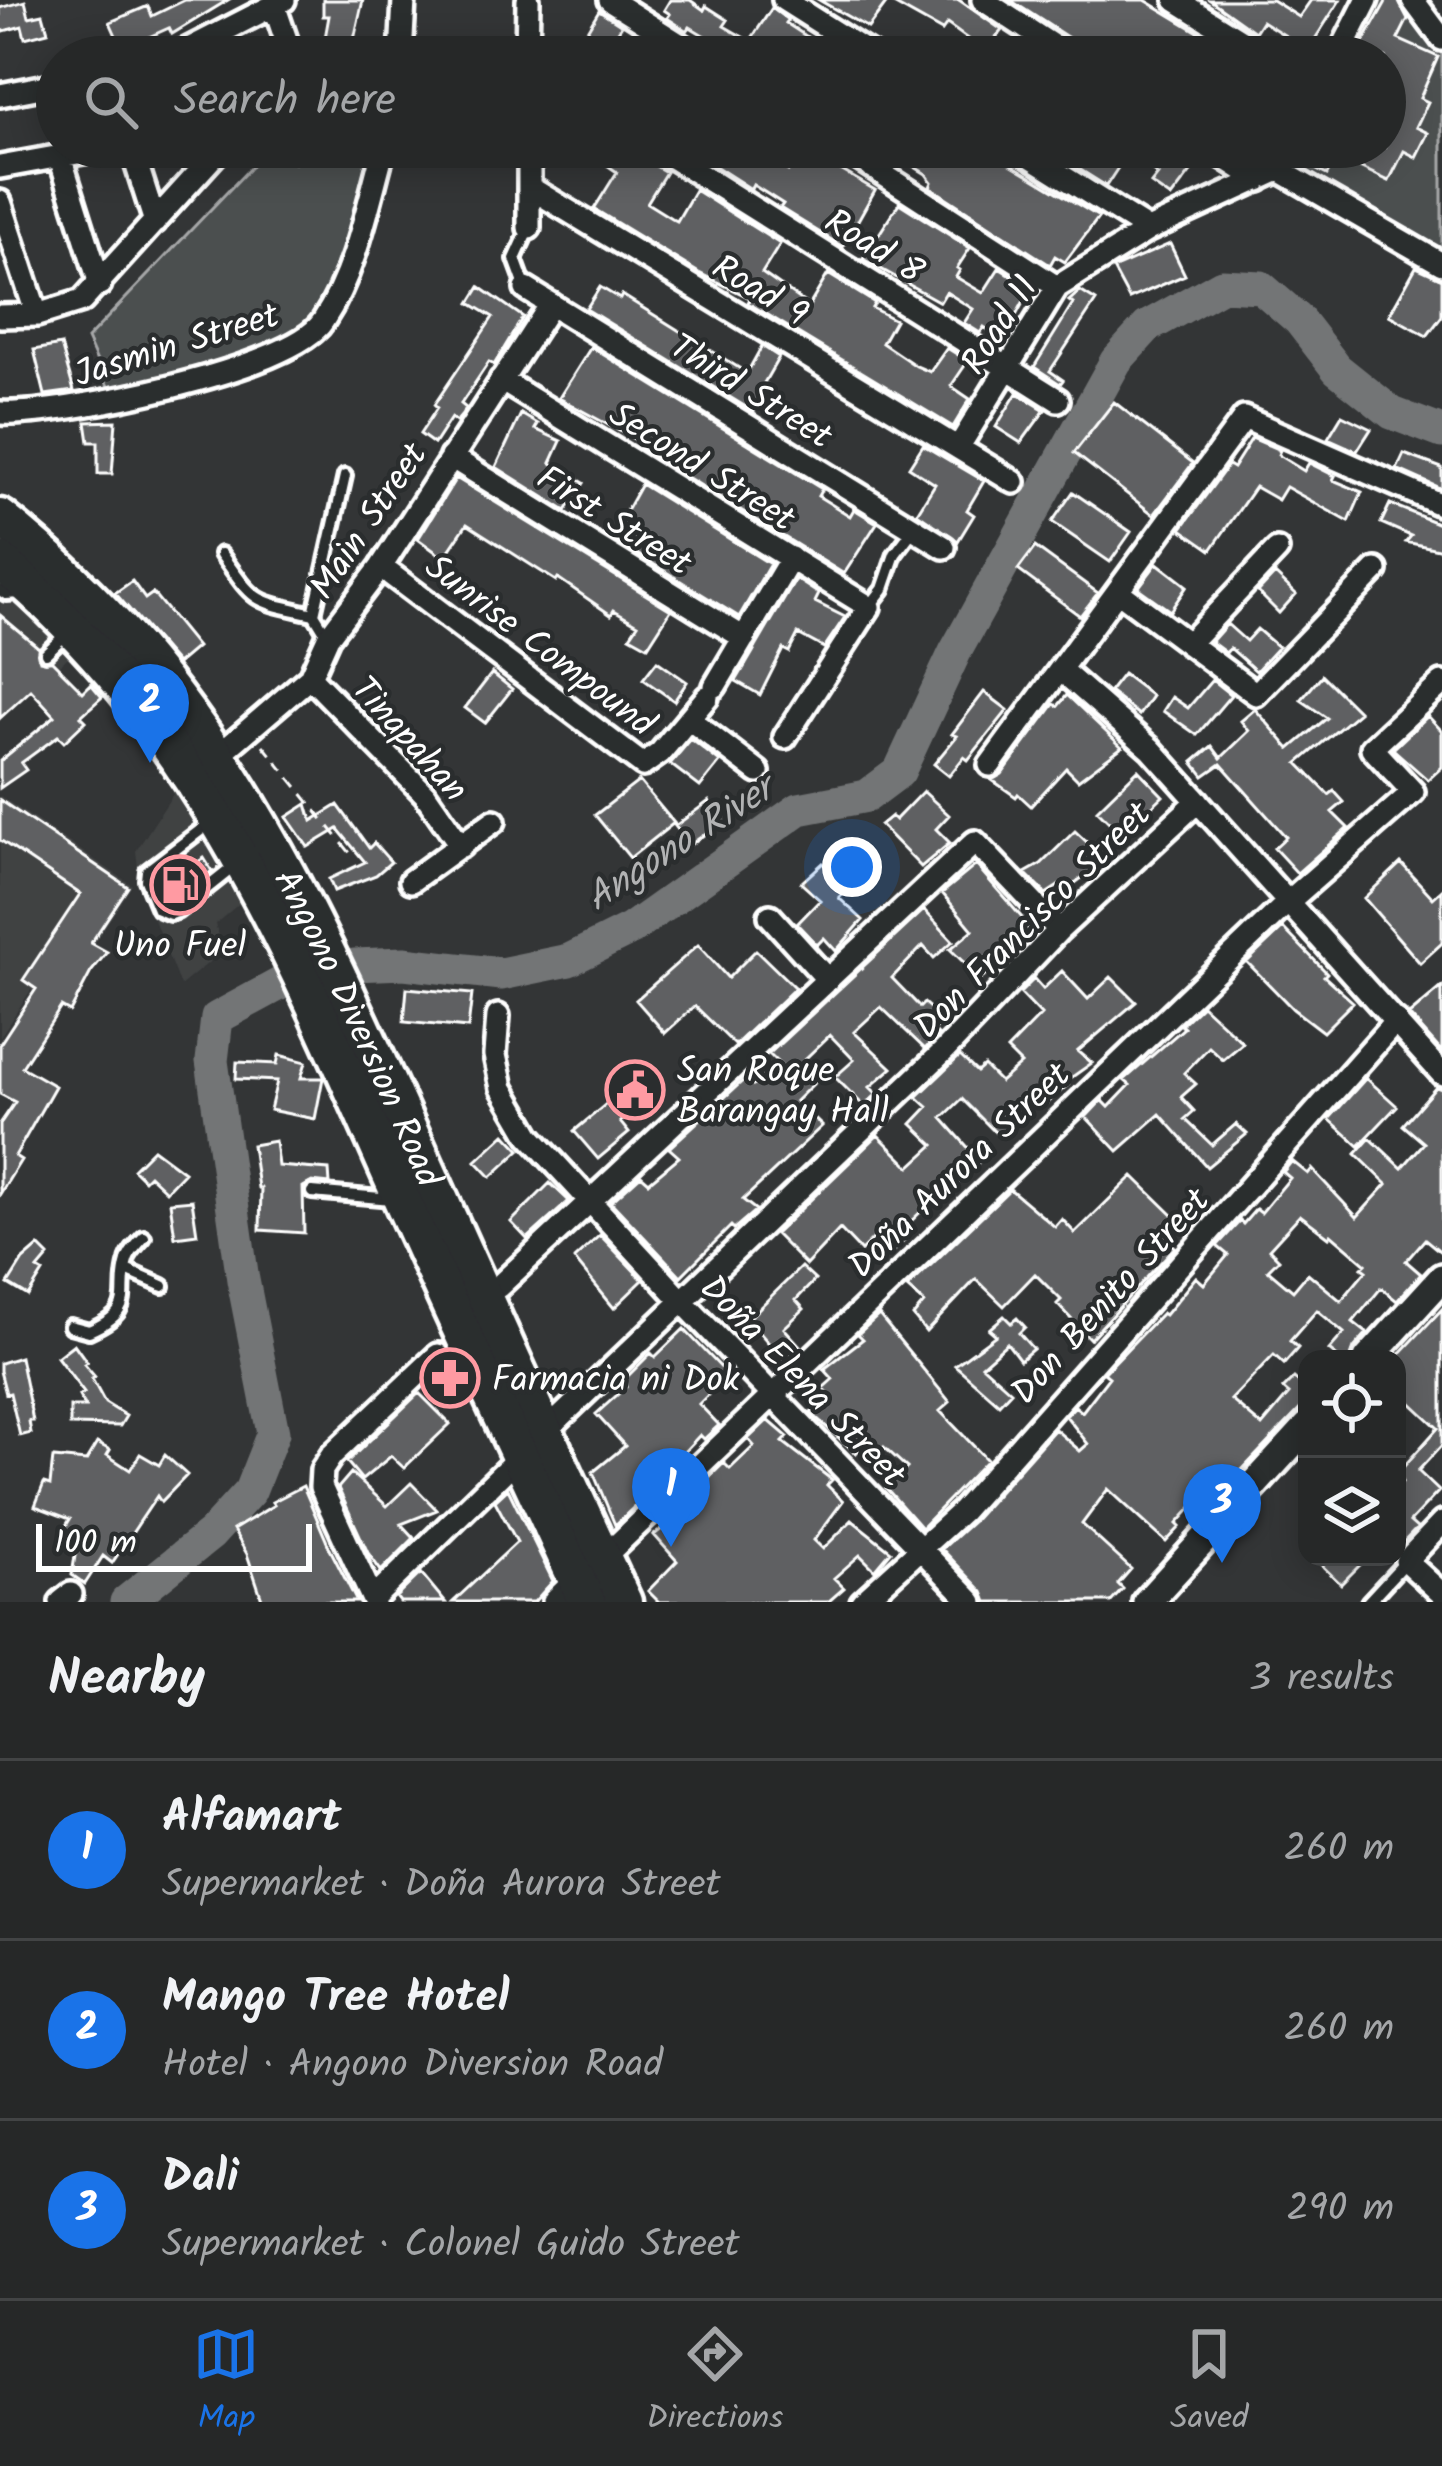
<!DOCTYPE html>
<meta charset="utf-8">
<style>
body{margin:0;font-family:Kalam,sans-serif;background:#2e3030;color:#f1f3f6}
.controls{position:absolute;right:36px;bottom:36px;display:grid;overflow:hidden;border-radius:24px;box-shadow:0 6px 30px #0003}
.controls button{width:108px;height:108px;display:grid;place-items:center;padding:0;border:0;border-bottom:3px solid #424445;background:#262828;color:#f1f3f6;font:60px sans-serif}
.scale{position:absolute;left:36px;bottom:30px;width:276px;box-sizing:border-box;padding-left:12px;border:6px solid #fff;border-top:0;font-size:33px;line-height:42px;white-space:nowrap;color:#fff;-webkit-text-stroke:9px #2a2d2e;paint-order:stroke}
.you{position:absolute;left:852px;top:867px;width:42px;height:42px;margin:-30px;border:9px solid #fff;border-radius:50%;background:#1a73e8;box-shadow:0 0 0 18px #1a73e833}
.badge{display:grid;place-items:center;width:78px;height:78px;border-radius:50%;background:#1a73e8;color:#fff;font-size:39px;font-weight:700}
.pin{position:absolute;translate:-50% -99px;filter:drop-shadow(0 3px 6px #0008)}
.pin::after{content:'';position:absolute;top:63px;width:42px;height:36px;background:inherit;clip-path:polygon(0 0,100% 0,50% 100%)}
.list{margin:0;padding:0;list-style:none}
h2{display:flex;justify-content:space-between;align-items:center;height:156px;margin:0;padding:0 48px;font-size:51px}
h2 small{font-size:39px;font-weight:400;color:#a4a6a8}
.list li{display:grid;grid-template-columns:78px 1fr auto;gap:36px;align-items:center;box-sizing:border-box;height:180px;padding:0 48px;border-top:3px solid #424445}
.list b{display:block;font-size:45px;white-space:nowrap}
.list p{margin:0;font-size:39px;white-space:nowrap;color:#a4a6a8}
.list em{font-size:39px;font-style:normal;color:#a4a6a8}
.icon{flex:none;width:66px;height:66px;fill:none;stroke:currentColor;stroke-width:2;stroke-linecap:round;stroke-linejoin:round}
.map{position:relative;flex:none;width:1442px;height:1602px;overflow:hidden}
.search{position:absolute;background:#262828;box-shadow:0 6px 30px #0003;left:36px;right:36px;top:36px;height:132px;display:flex;align-items:center;gap:30px;box-sizing:border-box;padding:0 42px;border-radius:66px;color:#a4a6a8;font-size:45px}
.sheet{height:696px;background:#262828}
nav{display:flex;justify-content:space-around;align-items:center;box-sizing:border-box;height:168px;border-top:3px solid #424445;background:#262828;font-size:33px;color:#a4a6a8}
nav a{display:grid;justify-items:center;gap:6px}
nav .on{color:#1a73e8}
.map>svg:first-child{display:block}
.built{fill:#404243}
.green{fill:#4c4f50;stroke:#a6a7a8;stroke-width:3}
.lines{fill:none;stroke-linecap:round;stroke-linejoin:round}
.river{stroke:#737576;stroke-width:33}
.building{fill:#5f6162;stroke:#fff;stroke-width:3;fill-rule:evenodd}
.service-casing{stroke:#fff;stroke-width:20}
.minor-casing{stroke:#fff;stroke-width:30}
.tertiary-casing{stroke:#fff;stroke-width:36}
.primary-casing{stroke:#fff;stroke-width:45}
.path{stroke:#fff;stroke-width:3;stroke-dasharray:12 9;stroke-linecap:butt}
.service{stroke:#2a2d2e;stroke-width:10}
.minor{stroke:#2a2d2e;stroke-width:21}
.tertiary{stroke:#2a2d2e;stroke-width:27}
.primary{stroke:#2a2d2e;stroke-width:36}
.labels{text-anchor:middle;stroke-width:9;stroke-linejoin:round;paint-order:stroke}
.street-label{font-size:36px;fill:#fff;stroke:#2a2d2e}
.poi-label{font-size:36px;fill:#fff;stroke:#2a2d2e;text-anchor:start}
.water-label{font-size:39px;font-style:italic;fill:#b2b3b4;stroke:#2a2d2e}
</style>
<div class="map">
<svg width="1442" height="1602" viewBox="0 0 1442 1602">
<rect width="100%" height="100%" fill="#333536"/>
<filter id="ink" filterUnits="userSpaceOnUse"><feTurbulence type="fractalNoise" baseFrequency=".00833" numOctaves="2"/><feDisplacementMap in="SourceGraphic" scale="24" xChannelSelector="R" yChannelSelector="G"/><feConvolveMatrix kernelMatrix="1 2 1 2 8 2 1 2 1" color-interpolation-filters="sRGB"/></filter>
<g filter="url(#ink)">
<path class="built" d="M0,583L75,651L0,718Z
M175,791L241,902L215,924L224,950L180,986L140,884L136,851Z
M0,796L132,885L55,1003L31,990L0,1037Z"/>
<path class="green" d="M1379,0H1402L1442,54V253L1296,166L1305,147H1385V57H1350Z
M270,147L295,163L311,147H376L337,280L317,321L293,338L111,393L87,339Z"/>
<g class="lines">
<path class="river" d="M126,1602L211,1534L250,1491L273,1433L243,1280L212,1061L217,1018L289,979L355,965L404,963L501,974L569,960L631,929L799,809L867,796L899,772L955,652L1116,361L1147,327L1222,285L1261,287L1299,320L1337,369L1392,413L1442,432"/>
</g>
<path class="building" d="M185,0H228L172,34L169,28L122,49L110,22L148,6L152,16Z
M323,0H363L353,44L325,38L329,16H323Z
M670,0H690L704,10L706,6L728,20L724,26L750,41L772,8L788,20L786,23L838,57H799L778,44L771,54L777,57H740L690,27L687,31L667,18L670,14L664,10Z
M819,0H959L1002,30L981,57L972,51L976,45L947,24L942,31L888,1L868,28Z
M1010,0H1145L1238,56L1178,57L1153,41L1143,57H1087L1078,44Z
M1210,0H1272L1299,17L1311,0H1340L1308,50L1262,21L1255,32Z
M1387,0H1398L1408,19L1398,39L1438,57L1420,98L1428,102L1416,127L1428,133L1416,157L1404,151L1389,181L1336,156L1327,175L1305,164L1314,147H1385V57H1355Z
M25,1L29,17L43,14L48,32L25,38L22,26L0,32V8Z
M599,10L622,25L605,51L583,37Z
M614,147H633L642,153L640,157L666,172L647,203L671,218L677,221L695,190L780,244L762,273L809,306L828,274L875,303L872,308L895,320L882,343L916,366L930,372L947,348L968,361L951,386L970,399L953,427L748,303L750,298L699,273L594,209L617,172L604,163Z
M703,147H770L764,156L788,171L804,147H825L842,165L839,169L875,190L843,247L780,208L783,204L753,185L751,189L698,155Z
M914,147H982L1099,217L1065,262L1055,256L1050,265L930,187L932,182L926,174L903,160Z
M1044,147H1193L1200,160L1171,198L1151,184L1158,175L1127,154L1106,186Z
M899,203L970,248L957,268L960,270L956,277L983,293L999,268L1031,288L1006,334L999,330L996,335L984,327L980,333L964,323L973,309L946,292L940,302L863,259Z
M1170,244L1185,275L1129,299L1113,269Z
M1416,267L1442,279V316L1427,336L1389,315Z
M480,287L523,317L494,365L489,362L461,404L466,408L462,415L456,422L451,418L434,444L420,434L437,408L434,405L493,317L470,303Z
M600,287L620,299L622,295L747,373L762,346L779,357L764,383L769,386L754,412L586,309Z
M1080,291L1096,301L1050,371L1063,380L1060,384L1034,367L1073,304L1069,301Z
M61,345L74,391L45,395L34,350Z
M591,347L822,489L818,496L850,516L854,509L877,523L844,574L640,448L643,444L559,398Z
M1017,393L1045,410L1021,443L996,427Z
M1114,402L1193,463L1154,515L1074,453Z
M521,414L538,424L535,429L561,441L551,463L584,483L566,511L496,467Z
M1342,415L1371,429L1357,451L1328,438Z
M116,421L112,474H98V442H89L86,422Z
M1252,438L1280,450L1278,455L1304,471L1309,463L1335,476L1333,480L1362,492L1349,522L1286,487L1278,500L1255,487L1211,550L1181,529L1228,465L1233,468Z
M923,445L984,481L967,510L974,515L958,541L917,513L935,484L909,467Z
M1404,454L1442,468V489L1397,469Z
M456,478L671,610L648,646L630,636L638,624L614,610L611,615L558,578L556,581L467,524L444,558L418,539Z
M641,484L770,564L739,617L611,538Z
M1073,492L1131,532L1110,562L1052,522Z
M1390,504L1442,525V550L1406,542L1411,536L1381,523Z
M1035,547L1098,593L1080,616L1018,570Z
M1157,563L1187,586L1170,611L1138,588Z
M1275,574L1296,594L1279,613L1258,592Z
M796,579L819,594L815,602L845,617L824,648L798,634L789,652L783,649L760,695L736,681Z
M132,581L145,599L153,593L197,647L177,664L115,593Z
M0,615L38,647L40,660L52,661L83,692L91,684L102,697L81,716L86,721L64,742L58,736L21,763L26,770L0,788V761L55,716L31,690L0,718Z
M1227,624L1246,641L1257,629L1278,647L1256,671L1230,648L1226,653L1211,642Z
M657,661L687,682L674,701L643,679Z
M492,673L512,689L485,723L465,708Z
M1123,674L1152,696L1139,715L1109,692Z
M1322,675L1359,712L1298,763L1329,795L1334,791L1344,802L1332,812L1348,828L1297,873L1274,848L1286,837L1221,764L1204,776L1193,762L1212,746L1221,758L1249,731L1241,721L1255,709L1290,749L1327,718L1301,700Z
M1212,680L1231,695L1197,735L1163,711L1172,697L1188,708Z
M984,692L1008,710L968,760L964,757L949,776L934,764L957,736L952,734Z
M1067,695L1122,747L1078,780L1066,768L1031,806L1018,794L1016,797L992,780L1002,774L1054,704L1058,706Z
M1428,716L1442,731V767L1428,780L1393,749Z
M691,739L720,762L700,787L670,764Z
M1138,770L1163,796L1122,835L1097,810Z
M639,781L674,823L630,858L595,815Z
M923,791L949,815L936,829L950,843L921,867L880,825L891,816L895,820Z
M0,800L128,887L91,943L107,952L91,972L70,1012L61,1007L22,1067L55,1086L15,1156L21,1160L0,1194V1124L15,1102L0,1094V1044L36,989L23,980L80,894L0,840Z
M709,801L723,821L690,845L675,826Z
M307,804L312,821L338,805L369,848L374,843L391,862L376,875L334,891L329,879L365,862L338,829L308,847L287,817Z
M1075,831L1106,860L1071,886L1066,881L1046,894L1025,873L1041,864Z
M204,858L212,871L178,899L165,902L159,886Z
M823,863L851,887L839,898L863,920L836,951L824,938L817,945L797,924L820,900L801,883Z
M1401,863L1433,898L1442,890V943L1420,963L1364,898Z
M976,865L1030,927L981,979L950,949L973,930L942,893Z
M924,910L953,941L934,958L923,946L892,978L920,1007L924,1003L944,1021L934,1031L938,1035L925,1049L881,1007L854,1032L892,1068L870,1087L877,1094L864,1106L835,1077L854,1060L830,1035L805,1059L823,1074L796,1101L822,1126L743,1200L756,1210L734,1229L731,1226L681,1276L611,1202L641,1175L649,1182L679,1157L669,1148L746,1078L753,1085L780,1065L769,1054Z
M1283,928L1327,973L1324,976L1353,1002L1323,1032L1293,1009L1247,962Z
M698,945L728,978L756,950L795,988L735,1045L695,1006L665,1033L636,1000Z
M1062,971L1088,999L1111,977L1136,1002L1078,1051L1092,1063L1065,1082L1068,1085L1043,1106L1028,1091L999,1115L1011,1127L999,1136L962,1099L942,1118L980,1161L944,1197L940,1193L901,1231L907,1237L892,1252L876,1236L861,1251L840,1229L806,1265L775,1234L878,1135L910,1167L934,1145L912,1124L928,1107L917,1097L960,1056L977,1072L984,1066L1000,1082L1021,1064L1007,1050L1041,1015L1020,993L1034,979L1043,989Z
M1442,987V1052L1409,1015Z
M407,988L472,994L468,1028L404,1022Z
M1202,1005L1243,1043L1223,1060L1209,1047L1184,1073L1196,1084L1181,1097L1194,1111L1185,1119L1212,1145L1236,1124L1247,1134L1207,1167L1160,1114L1118,1151L1086,1117L1102,1100L1109,1107L1130,1085L1124,1080L1184,1028L1181,1025Z
M279,1055L306,1062L301,1078H323L315,1119L270,1110L277,1081L236,1079L237,1062L277,1064Z
M637,1069L656,1088L620,1122L629,1133L598,1159L574,1131L617,1095L614,1092Z
M1366,1078L1397,1106L1359,1146L1329,1119Z
M1436,1087L1442,1089V1253L1425,1239L1406,1261L1421,1274L1397,1301L1381,1288L1353,1322L1367,1333L1354,1348L1350,1359H1340L1329,1350L1344,1333L1317,1310L1290,1341L1298,1348L1284,1364L1274,1355L1231,1400L1262,1426L1289,1394L1283,1389L1294,1378L1307,1390V1402L1218,1495L1209,1488L1177,1524L1180,1527L1166,1542L1108,1489L1082,1524L1131,1569L1118,1584L1123,1589L1111,1602H987L983,1592L942,1549L973,1521L1055,1429L1080,1451L1088,1444L1066,1416L1075,1406L1082,1412L1109,1377L1104,1373L1162,1313L1165,1315L1196,1277L1204,1284L1228,1255L1217,1246L1240,1221L1243,1224L1256,1209L1261,1213L1290,1178L1283,1172L1292,1161L1308,1174L1312,1169L1357,1217L1387,1184L1356,1154L1370,1138L1402,1168L1424,1143L1403,1125ZM1300,1215L1329,1237L1331,1234L1366,1264L1362,1268L1366,1271L1341,1301L1308,1273L1293,1291L1268,1270L1279,1259L1269,1249Z
M505,1134L520,1150L491,1177L476,1161Z
M275,1141L278,1166L329,1170L330,1184L312,1182L303,1187L304,1233L260,1230L261,1188H258L252,1145Z
M153,1149L184,1172L166,1191L149,1175L144,1180L133,1169Z
M1133,1176L1182,1224L1167,1239L1175,1247L1090,1339L1057,1304L1061,1300L1035,1274L1004,1306L976,1279L926,1332L913,1316L924,1303L907,1288L1010,1189L1055,1227L1062,1219L1075,1233Z
M550,1183L569,1201L527,1239L511,1222Z
M192,1200L197,1234L175,1237L170,1202Z
M600,1235L643,1280L614,1308L574,1259Z
M39,1246L49,1256L38,1269L43,1272L28,1296L8,1284L23,1260Z
M801,1267L815,1280L796,1300L804,1309L784,1328L801,1347L785,1362L748,1319Z
M1442,1309V1445L1418,1471L1439,1491L1410,1522L1417,1528L1397,1549V1488L1402,1482L1397,1474L1438,1428L1410,1402L1397,1417V1357Z
M879,1315L950,1402L940,1411L987,1460L921,1528L886,1488L907,1468L884,1447L878,1456L863,1445L856,1453L811,1413L829,1395L823,1388L833,1379L824,1369L863,1339L858,1334Z
M1004,1316L1011,1323L1017,1318L1025,1327L1019,1333L1033,1349L1020,1360L1007,1343L982,1365L1011,1391L999,1404L955,1365L996,1335L989,1329Z
M684,1329L728,1375L699,1404L719,1425L704,1439L700,1435L650,1488L652,1490L615,1525L593,1472L625,1446L596,1414L626,1387L624,1380L651,1353L655,1357Z
M74,1344L87,1362L84,1364L95,1377L92,1379L105,1403L126,1416L120,1426L70,1425V1407H85L79,1396L84,1393L57,1357Z
M20,1357L33,1421H29L31,1433L20,1436L10,1393L6,1394L0,1371V1363Z
M419,1393L450,1424L404,1468L391,1456L362,1480L347,1462Z
M768,1420L788,1437L783,1442L832,1480L827,1485L843,1501L814,1540L823,1549L852,1520L891,1551L875,1570L860,1555L834,1578L844,1588L828,1602H659L648,1591L677,1561L654,1535L702,1498L695,1491L724,1463L730,1469L754,1446L748,1439Z
M97,1443L110,1450L107,1455L130,1470L140,1454L159,1465L165,1455L187,1475L161,1502L157,1496L112,1563L103,1556L85,1584L72,1575L77,1543L61,1534L70,1519L35,1506L44,1483L50,1485L53,1458L86,1461Z
M351,1473L387,1506L411,1483L437,1510L401,1524L414,1538L381,1571L368,1553L338,1488Z
M303,1486L330,1549L357,1602H263L247,1554L233,1530L274,1505L272,1502Z
M508,1489L553,1581L534,1602H453L517,1542L495,1501Z
M1313,1557H1368L1341,1584Z
M421,1573L445,1602H400L396,1597Z"/>
<g class="lines">
<defs>
<path id="service" d="M526,289L515,259L529,228
M221,554C257,605 252,600 314,614
M0,590L6,594L20,593
M869,607L883,589L895,554L914,529
M328,637L314,614L345,476
M46,653L66,634
M210,823L147,871L146,880L158,909L170,914L177,912L236,865
M312,1192L392,1199
M126,1270L163,1286
M70,1326L89,1331C139,1309 116,1296 127,1261C129,1252 138,1244 144,1237
M1368,1602L1406,1561"/>
<path id="minor" d="M610,0L700,57
M784,0L874,57
M983,0L1070,57
M1176,0L1267,57
M1413,0L1442,39
M274,5L286,40V57
M173,57L284,0
M401,57L404,0
M527,57L528,0
M1338,57L1367,0
M0,95L57,84
M131,147L155,222
M656,147L1058,400
M841,147L1057,287
M1016,147L1148,230
M1208,147L1259,180
M60,157L100,284
M0,167L111,147
M1279,170L1442,264
M529,187L1014,482
M0,202L37,315
M529,228V147
M526,289L944,547
M0,316L37,315L82,301L222,147
M501,380L869,607L785,737
M0,413C60,416 292,370 323,321C356,271 368,204 384,147
M958,448L1057,287L1148,230L1279,170L1291,147
M451,457L744,638
M381,567L643,765L660,753L707,697
M1119,592L1256,694L1376,570
M1188,644L1277,550
M1062,671L1151,749L1442,1074
M310,677L425,794L461,846
M715,686L791,558
M689,719L758,772
M219,755L310,677L328,637L381,567L551,304
M990,765L1244,418L1442,505
M411,881L494,821
M770,916L828,980
M498,1016L495,1055L502,1088L530,1136L684,1303L972,1602
M498,1287L975,842L1059,930
M545,1432L945,1050L1059,930L1198,801
M1442,1523L1406,1561L1442,1594
M602,1559L1288,902L1413,792L1372,748L1442,683
M373,1599L520,1456
M61,1602L71,1594
M374,1602L321,1487L322,1470L332,1455L438,1355
M862,1602L962,1511L1396,1021"/>
<path id="tertiary" d="M1368,1359L1442,1278
M557,1602L590,1570
M1147,1602L1307,1427"/>
<g id="primary">
<path id="s1" d="M0,518C217,691 305,902 416,1147C484,1299 552,1451 623,1602"/>
<path d="M0,561C207,735 293,956 400,1195C461,1331 525,1466 587,1602"/>
</g>
</defs>
<use href="#service" class="service-casing"/>
<use href="#minor" class="minor-casing"/>
<use href="#tertiary" class="tertiary-casing"/>
<use href="#primary" class="primary-casing"/>
<path class="path" d="M263,745L355,859"/>
<use href="#service" class="service"/>
<use href="#minor" class="minor"/>
<use href="#tertiary" class="tertiary"/>
<use href="#primary" class="primary"/>
</g>
</g>
<defs>
<symbol id="fuel-ring" viewBox="-11 -11 22 22"><circle r="9.5" fill="#2a2d2e" stroke="#ff9aa2" stroke-width="1.5"/><path d="M-5.5-6h7V0h2V4h1.3V-2.5L3-4.5l.8-.8L6-3V5H2.5V1h-1V6h-7ZM-4.2-4.7v3.2H.2V-4.7Z" fill="#ff9aa2"/></symbol>
<symbol id="civic-ring" viewBox="-11 -11 22 22"><circle r="9.5" fill="#2a2d2e" stroke="#ff9aa2" stroke-width="1.5"/><path d="M-.6-6.5H3V-4.5H.6V-3L4-1V1h2V6H-6V1h2V-1L-.6-3ZM-1.2 2.5V6h2.4V2.5Z" fill="#ff9aa2"/></symbol>
<symbol id="pharmacy-ring" viewBox="-11 -11 22 22"><circle r="9.5" fill="#2a2d2e" stroke="#ff9aa2" stroke-width="1.5"/><path d="M-2-6h4v4h4v4h-4v4h-4v-4h-4v-4h4Z" fill="#ff9aa2"/></symbol>
</defs>
<g fill-rule="evenodd">
<use href="#fuel-ring" x="147" y="852" width="66" height="66"/>
<use href="#civic-ring" x="602" y="1057" width="66" height="66"/>
<use href="#pharmacy-ring" x="417" y="1345" width="66" height="66"/>
</g>
<g class="labels">
<g class="street-label">
<text transform="translate(875 245) rotate(32)" y="13">Road 8</text>
<text transform="translate(761 289) rotate(31)" y="13">Road 9</text>
<text transform="translate(998 324) rotate(-57)" y="13">Road 11</text>
<text transform="translate(176 343) rotate(-17)" y="13">Jasmin Street</text>
<text transform="translate(752 390) rotate(32)" y="13">Third Street</text>
<text transform="translate(703 465) rotate(32)" y="13">Second Street</text>
<text transform="translate(615 519) rotate(32)" y="13">First Street</text>
<text transform="translate(367 520) rotate(-56)" y="13">Main Street</text>
<text transform="translate(541 644) rotate(37)" y="13">Sunrise Compound</text>
<text transform="translate(411 738) rotate(48)" y="13">Tinapahan</text>
<text transform="translate(1031 919) rotate(-45)" y="13">Don Francisco Street</text>
<text dy="13" stroke="none"><textPath href="#s1" startOffset="630">Angono Diversion Road</textPath></text>
<text transform="translate(958 1169) rotate(-44)" y="13">Doña Aurora Street</text>
<text transform="translate(1109 1295) rotate(-48)" y="13">Don Benito Street</text>
<text transform="translate(804 1380) rotate(46)" y="13">Doña Elena Street</text>
</g>
<g class="poi-label">
<text x="180" y="957" text-anchor="middle">Uno Fuel</text>
<text x="677" y="1082">San Roque<tspan x="677" dy="41">Barangay Hall</tspan></text>
<text x="492" y="1391">Farmacia ni Dok</text>
</g>
<g class="water-label">
<text transform="translate(678 842) rotate(-33)" y="14">Angono River</text>
</g>
</g>
</svg>
<div class="controls">
<button><svg class="icon" aria-label="locate" viewBox="0 0 24 24"><circle cx="12" cy="12" r="6"/><path d="M12 2v4M12 18v4M2 12h4M18 12h4"/></svg></button>
<button><svg class="icon" aria-label="layers" viewBox="0 0 24 24"><path d="M12 4l9 5-9 5-9-5zM3 14l9 5 9-5"/></svg></button>
</div>
<div class="scale">100 m</div>
<div class="you"></div>
<div class="pin badge" style="left:671px;top:1547px">1</div>
<div class="pin badge" style="left:150px;top:763px">2</div>
<div class="pin badge" style="left:1222px;top:1563px">3</div>
<div class="search"><svg class="icon" aria-label="search" viewBox="0 0 24 24"><circle cx="10" cy="10" r="6"/><path d="M15 15l6 6"/></svg>Search here</div>
</div>
<section class="sheet">
<h2>Nearby<small>3 results</small></h2>
<ul class="list">
<li><span class="badge">1</span><div><b>Alfamart</b><p>Supermarket · Doña Aurora Street</p></div><em>260 m</em></li>
<li><span class="badge">2</span><div><b>Mango Tree Hotel</b><p>Hotel · Angono Diversion Road</p></div><em>260 m</em></li>
<li><span class="badge">3</span><div><b>Dali</b><p>Supermarket · Colonel Guido Street</p></div><em>290 m</em></li>
</ul>
</section>
<nav>
<a class="on"><svg class="icon" aria-label="map" viewBox="0 0 24 24"><path d="M3 6l6-2 6 2 6-2v14l-6 2-6-2-6 2zM9 4v14M15 6v14"/></svg>Map</a>
<a><svg class="icon" aria-label="directions" viewBox="0 0 24 24"><path d="M12 3l9 9-9 9-9-9zM9 14v-3h6M13 9l2 2-2 2"/></svg>Directions</a>
<a><svg class="icon" aria-label="saved" viewBox="0 0 24 24"><path d="M7 4h10v16l-5-4-5 4z"/></svg>Saved</a>
</nav>
